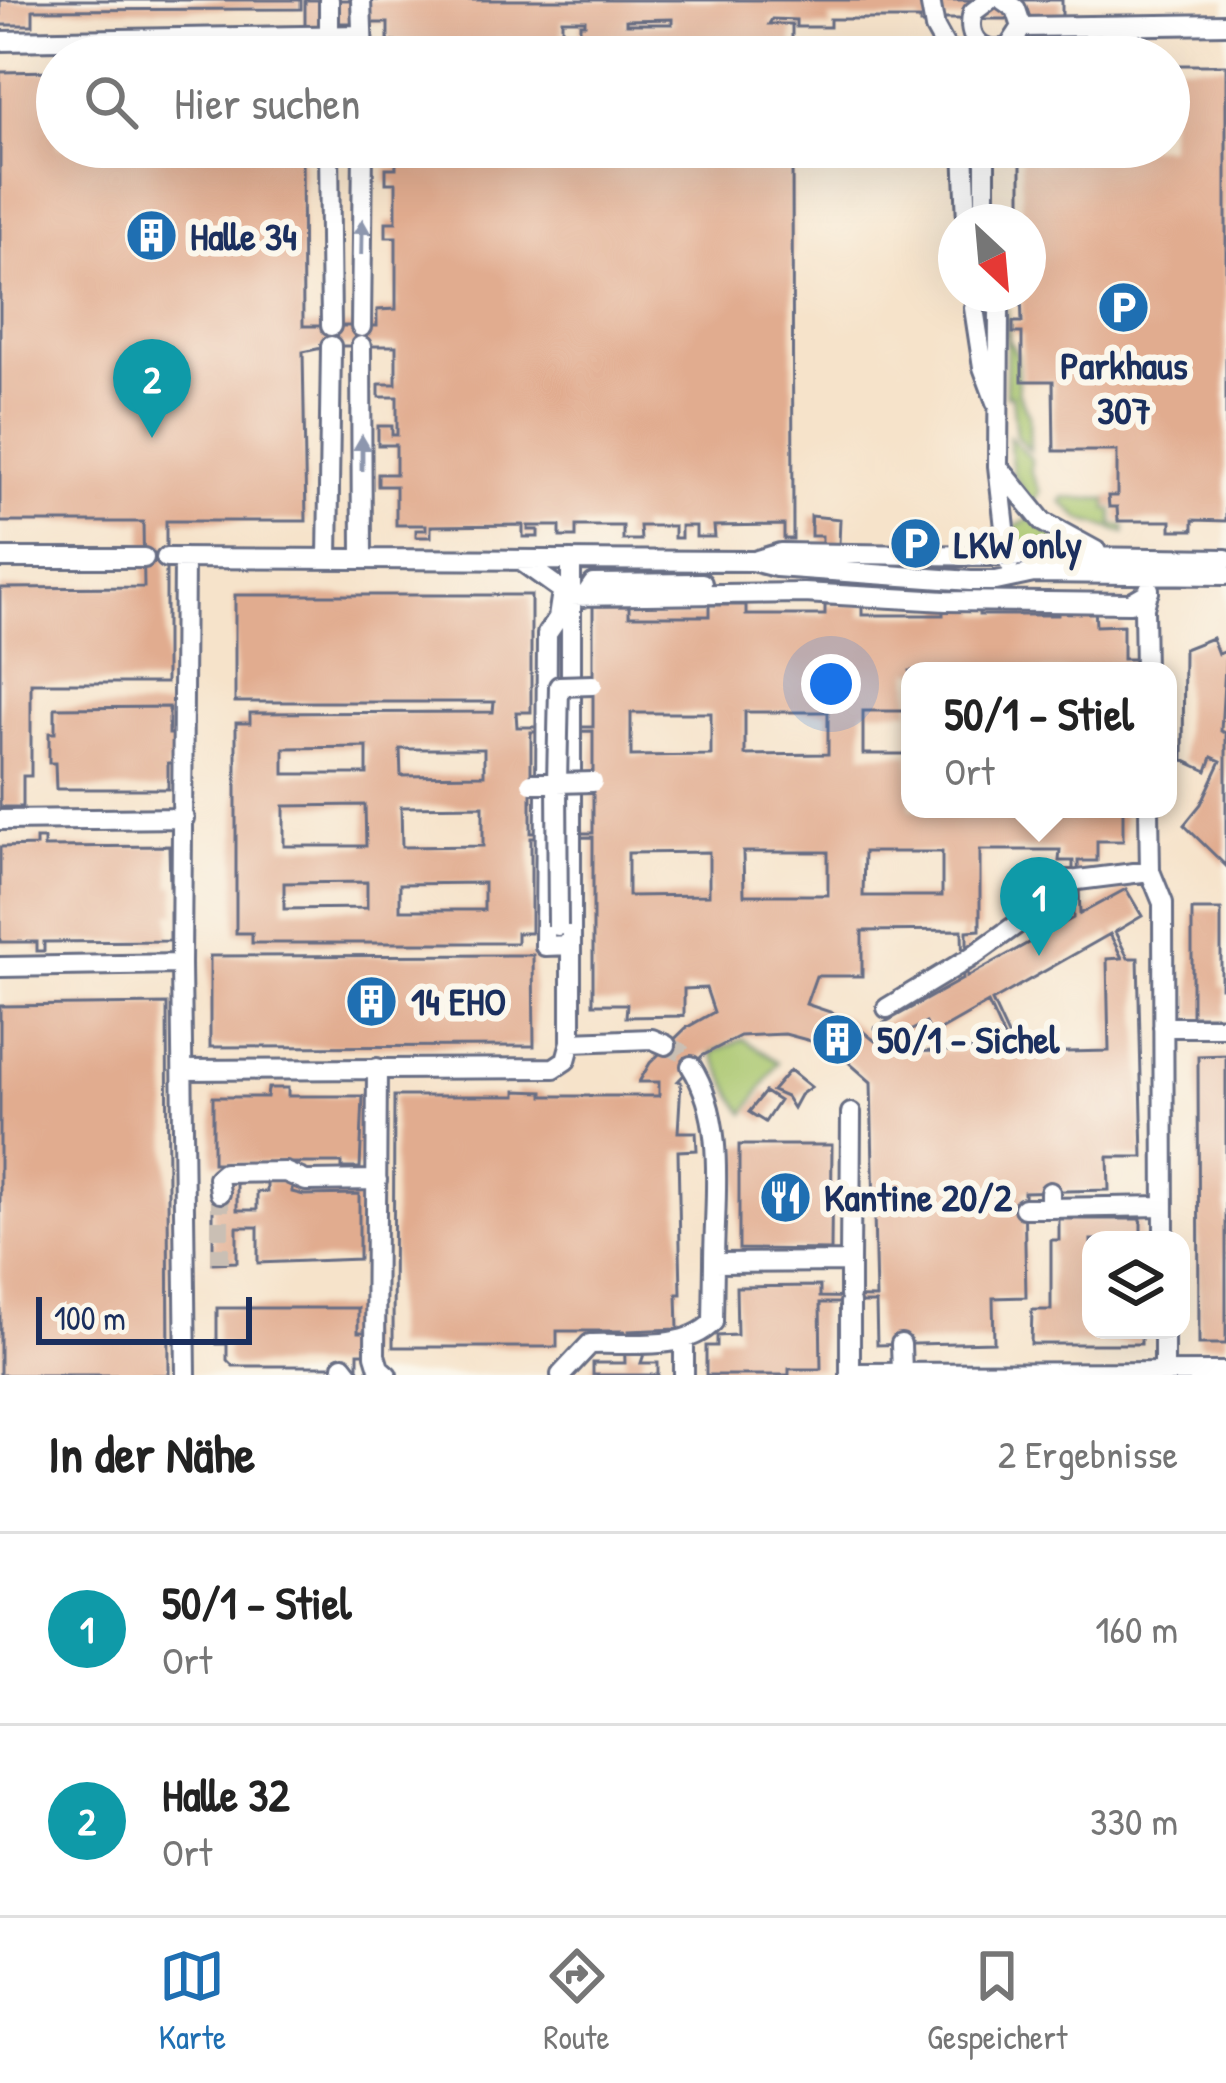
<!DOCTYPE html>
<html lang="de">
<meta charset="utf-8">
<style>
body{margin:0;font-family:"Patrick Hand",sans-serif;background:#f6f6f6;color:#222}
.controls{position:absolute;right:36px;bottom:36px;display:grid;overflow:hidden;border-radius:24px;box-shadow:0 12px 48px #0002}
.controls button{width:108px;height:108px;display:grid;place-items:center;padding:0;border:0;border-bottom:3px solid #e0e0e0;background:#fff;color:#222;font:60px sans-serif}
.compass{position:absolute;left:938px;top:204px;width:108px;height:108px;border-radius:50%;background:#fff;box-shadow:0 12px 48px #0002;rotate:154deg}
.scale{position:absolute;left:36px;bottom:30px;width:216px;box-sizing:border-box;padding-left:12px;border:6px solid #1b2f5e;border-top:0;font-size:33px;line-height:42px;white-space:nowrap;color:#1b2f5e;-webkit-text-stroke:9px #fbf7ec;paint-order:stroke}
.you{position:absolute;left:831px;top:684px;width:42px;height:42px;margin:-30px;border:9px solid #fff;border-radius:50%;background:#1a73e8;box-shadow:0 0 0 18px #1a73e833}
.badge{display:grid;place-items:center;width:78px;height:78px;border-radius:50%;background:#1f6fb2;color:#fff;font-size:39px;font-weight:700}
.pin{position:absolute;translate:-50% -99px;filter:drop-shadow(0 3px 6px #0008)}
.pin::after{content:'';position:absolute;top:63px;width:42px;height:36px;background:inherit;clip-path:polygon(0 0,100% 0,50% 100%)}
.popup{position:absolute;left:901px;top:662px;width:276px;height:156px;box-sizing:border-box;display:grid;place-content:center;border-radius:24px;background:#fff;filter:drop-shadow(0 3px 9px #0005);font-size:39px;white-space:nowrap;color:#767676}
.popup b{font-size:45px;color:#222}
.popup::after{content:'';position:absolute;left:50%;top:100%;margin-left:-24px;border:24px solid transparent;border-top-color:#fff}
.list{margin:0;padding:0;list-style:none}
h2{display:flex;justify-content:space-between;align-items:center;height:156px;margin:0;padding:0 48px;font-size:51px}
h2 small{font-size:39px;font-weight:400;color:#767676}
.list li{display:grid;grid-template-columns:78px 1fr auto;gap:36px;align-items:center;box-sizing:border-box;height:192px;padding:0 48px;border-top:3px solid #e0e0e0}
.list b{display:block;font-size:45px;white-space:nowrap}
.list p{margin:0;font-size:39px;white-space:nowrap;color:#767676}
.list em{font-size:39px;font-style:normal;color:#767676}
.icon{flex:none;width:66px;height:66px;fill:none;stroke:currentColor;stroke-width:2;stroke-linecap:round;stroke-linejoin:round}
.map{position:relative;flex:none;width:1226px;height:1375px;overflow:hidden}
.search{position:absolute;background:#fff;box-shadow:0 12px 48px #0002;left:36px;right:36px;top:36px;height:132px;display:flex;align-items:center;gap:30px;box-sizing:border-box;padding:0 42px;border-radius:66px;color:#767676;font-size:45px}
.sheet{height:540px;background:#fff}
nav{display:flex;justify-content:space-around;align-items:center;box-sizing:border-box;height:168px;border-top:3px solid #e0e0e0;background:#fff;font-size:33px;color:#767676}
nav a{display:grid;justify-items:center;gap:6px}
nav .on{color:#1f6fb2}
.map>svg:first-child{display:block}
.green{fill:#a9c66d;stroke:#627a66;stroke-width:3}
.building{fill:#e1ac8f;fill-rule:evenodd}
.lines{fill:none;stroke-linecap:round;stroke-linejoin:round}
.minor-tunnel{stroke:#cabfb4;stroke-width:18;stroke-dasharray:18 9;stroke-linecap:butt}
.minor-casing{stroke:#686e84;stroke-width:24}
.minor{stroke:#fff;stroke-width:18}
.minor-bridge-casing{stroke:#686e84;stroke-width:24;stroke-linecap:butt}
.minor-bridge{stroke:#fff;stroke-width:18}
.oneway{fill:#8d97ae}
.labels{text-anchor:middle;stroke-width:12;stroke-linejoin:round;paint-order:stroke}
.poi-label{font-size:39px;font-weight:bold;fill:#1b2f5e;stroke:#fbf7ec;text-anchor:start}
</style>
<div class="map">
<svg width="1226" height="1375" viewBox="0 0 1226 1375">
<rect width="100%" height="100%" fill="#fbf7ec"/>
<filter id="ink" filterUnits="userSpaceOnUse"><feTurbulence type="fractalNoise" baseFrequency=".00833" numOctaves="2"/><feDisplacementMap in="SourceGraphic" scale="24" xChannelSelector="R" yChannelSelector="G"/><feConvolveMatrix kernelMatrix="1 2 1 2 8 2 1 2 1" color-interpolation-filters="sRGB"/></filter>
<filter id="wash" filterUnits="userSpaceOnUse"><feTurbulence type="fractalNoise" baseFrequency=".004" numOctaves="4" result="noise"/><feDisplacementMap in="SourceGraphic" scale="48" xChannelSelector="R" yChannelSelector="G"/><feGaussianBlur stdDeviation="2.7" result="paint"/><feColorMatrix in="noise" values="0 0 0 0 0 0 0 0 0 0 0 0 0 0 0 0 0 1.4 0 .05"/><feComposite in="paint" operator="in"/></filter>
<g filter="url(#wash)">
<rect width="100%" height="100%" fill="#f6e3ca"/>
<path class="green" d="M1007,306L1009,341L1017,355L1018,392L1029,415L1030,450L1016,435L1012,395H1006Z
M1009,436L1031,459V472L1040,492L1032,505L1013,473Z
M1064,498L1107,499V509L1113,510V525L1125,526V533L1082,520L1061,502Z
M1031,518L1059,542V544L1016,546L1014,527Z
M743,1039L778,1062L745,1114C730,1093 724,1074 712,1053Z"/>
<g id="blocks">
<path class="building" d="M0,0H301V9L33,10V25H0Z
M305,0H1062V23L1029,19H937V24H920V19H830V27H796V20L772,19L769,24H792V57H409V42H388V23H338V57H207V40L305,39ZM672,19V24H626V20ZM562,20H585V24H580V37H562Z
M1169,65H1226V521L1193,520V530H1171V521H1118L1117,507H1109L1108,496H1117V451H1054L1053,381H1022V333H1013V322H1022L1021,294H1028V222H1021V147H1169Z
M57,71V147H302L303,326H377V310L396,309V237H386V222H396V183H386V168H396V147H792L793,539H784V525L714,526L715,537H696V526H681V538H674V526H640L641,540H623V526H576V537H560V526H528V530H538V537H523V525L431,526V537H416V530H426V525H396V486H378V474H396V445H378V426H392V435H397V397H379V384H396V346H331L303,352L306,521H166V683H31V776H23V807H0V588L144,587L143,522H0V72Z
M811,516L840,519L839,545L822,544V536H811Z
M235,595H531V712H516L517,727H593V606H629V616H709V605H746V615H825V605H862V615H943V604H979V615H1058L1059,605H1095L1096,626L1123,625V659H1134V671H910V711H863V754H910V809H1123V841H1097V861H1078L1080,914L1126,889L1142,916L1115,932L1128,958H1138L1143,1157H1108L1109,1190L1024,1192L1026,1297L993,1298L994,1342L877,1345L876,1303H820L821,1369H789V1375H706V1346H717V1336L737,1335L736,1287L820,1286V1297L876,1298L871,1082L838,1053L811,1041L785,1034L740,1036L702,1056L678,1081L681,1082L678,1132H696L697,1150L678,1151L681,1294H677L678,1329L629,1331L630,1351H645L641,1363H658V1375H593V1363H625L624,1331H557V1347H393L394,1096H516V1091L543,1092V1096H659V1082H639L650,1063L686,1028L714,1012L706,988L684,989V1016L626,1017L627,1004H593V837L531,838V933H517V943H252V933H236V723H250V713L493,712L494,702H235ZM745,712H828V754L745,755ZM631,713H711V755L631,756ZM593,731V833H531V732ZM367,747V774H284V748ZM400,749H484V775L401,776ZM365,805L366,846H284V806ZM483,806V846L402,847L401,807ZM980,850H1060L1059,861H1073V918L967,977V931L980,930ZM709,852V895L628,896V853ZM743,852H828V895H744ZM864,852H942V896H863ZM367,882V908L284,909V883ZM484,883V910H400V884ZM962,930L963,979L875,1028L880,1039L875,1041L845,1017L806,1004L816,976H862V931ZM1110,934L1122,958L1107,959L1109,1051L1024,1053V1040H1010L992,1001ZM988,1003L1005,1040L992,1041V1050L895,1052L880,1046L926,1023L932,1035Z
M1212,638L1218,654L1226,651L1221,731L1226,733V866L1184,825L1201,804L1221,761L1212,757L1207,771L1183,760L1184,649Z
M169,707V734H175V763H168V789H56L55,763H49V733H55V708Z
M36,839H44V847L169,846L170,886H175L176,913H170V941L44,942V951H37V942H0V847L36,846Z
M1192,910H1221V987H1226V1016H1192Z
M533,955L534,1046L210,1047V956Z
M167,1004L169,1375H0V1006Z
M1226,1055V1344H1199L1198,1056Z
M790,1070L811,1087L800,1095L793,1108L786,1097L772,1091Z
M268,1088H288V1096H363L360,1168H342V1163H213V1097H267Z
M765,1092L779,1101L765,1122L749,1112Z
M739,1145H832L831,1250L739,1249Z
M227,1181H237V1210H257V1192H267V1181H292V1192L304,1195L359,1194V1259L258,1263V1227H237V1262L213,1263V1193Z
M1059,1219H1141V1240H1091V1330H1141V1344H1031L1032,1310H1051V1240H1059Z
M217,1308H358V1332H365V1353H358V1366H233L227,1360V1344H217Z"/>
</g>
</g>
<g filter="url(#ink)">
<use href="#blocks" fill-opacity="0" stroke="#686e84" stroke-width="3"/>
<g class="lines">
<path class="minor-tunnel" d="M666,1045L681,1052L691,1066
M220,1193V1262"/>
<defs>
<path id="minor" d="M329,0V57
M361,0L363,57
M930,0L935,28L951,57
M989,0L973,12C965,38 983,56 1009,47L1022,27L1016,9L1003,0
M1022,27L1226,24
M0,41L362,35
M329,147L331,326
M964,147L967,222
M985,147V202L990,222
M361,327L363,147
M361,346L362,559
M996,402L983,367L974,308L983,300L997,303L999,312L998,466L1009,563
M1001,470L1043,522L1096,551
M0,558H144
M166,558L752,561L776,567L971,581H996L1034,573L1226,575
M184,558L181,964L186,1375
M328,559L331,346
M757,560L780,553L1226,559
M521,561L570,596L804,593L946,601L1130,603L1149,592
M584,597L593,584L702,583
M561,598L558,618L547,634L545,946L570,945
M1145,671L1144,608L1149,589
M1149,809L1150,871L1163,903L1164,1240
M0,820L184,818
M1078,880L1150,871
M967,960L1020,922L1056,880H1073
M0,967L181,964
M887,1008L963,962
M1163,1027H1226
M571,1042L652,1039L666,1045
M691,1066C727,1123 714,1198 714,1263
M377,1068L375,1355L379,1368L387,1375
M183,1070L554,1068L566,1060L571,1042V560
M220,1193L218,1178L224,1173L285,1172L306,1181L377,1180
M1024,1208H1050V1192
M1050,1208L1164,1206
M850,1262L851,1113
M1164,1330V1375
M901,1344L902,1372
M343,1366L350,1375
M850,1373L1226,1372
M561,1375L590,1344C628,1342 684,1352 713,1322L714,1263L850,1262V1296
M684,1375V1340
M850,1375V1303"/>
</defs>
<use href="#minor" class="minor-casing"/>
<use href="#minor" class="minor"/>
<defs>
<path id="minor-bridge" d="M531,783H557L559,686L593,685
M558,926L557,783L593,782"/>
</defs>
<use href="#minor-bridge" class="minor-bridge-casing"/>
<use href="#minor-bridge" class="minor-bridge"/>
</g>
<defs><path id="oneway-solid" d="M-6-.8H1V-3.2L6.5 0L1 3.2V.8H-6Z" transform="scale(3)"/></defs>
<g class="oneway">
<use href="#oneway-solid" transform="translate(362 237) rotate(-89)"/>
<use href="#oneway-solid" transform="translate(362 453) rotate(-90)"/>
</g>
</g>
<defs>
<symbol id="building-disc" viewBox="-11 -11 22 22"><circle r="9.5" fill="#1f6fb2" stroke="#fbf7ec"/><path d="M-4-6H4V6H1V3H-1V6H-4ZM-2.5-4.3h1.7v1.8h-1.7ZM.8-4.3h1.7v1.8H.8ZM-2.5-1h1.7V.8h-1.7ZM.8-1h1.7V.8H.8Z" fill="#fff"/></symbol>
<symbol id="parking-disc" viewBox="-11 -11 22 22"><circle r="9.5" fill="#1f6fb2" stroke="#fbf7ec"/><path d="M-3.5-5.5H1a3.5 3.5 0 0 1 0 7H-1V5.5H-3.5ZM-1-3.4V-.6H.8a1.4 1.4 0 0 0 0-2.8Z" fill="#fff"/></symbol>
<symbol id="restaurant-disc" viewBox="-11 -11 22 22"><circle r="9.5" fill="#1f6fb2" stroke="#fbf7ec"/><path d="M-5-6h1v4h1v-4h1v4h1v-4h1v5L-1.5 .5V6h-2V.5L-5-1ZM5-6V6H3V1.5H1.5Q1.5-4 5-6Z" fill="#fff"/></symbol>
</defs>
<g fill-rule="evenodd">
<use href="#building-disc" x="122" y="206" width="59" height="59"/>
<use href="#parking-disc" x="1094" y="278" width="59" height="59"/>
<use href="#parking-disc" x="886" y="514" width="59" height="59"/>
<use href="#building-disc" x="342" y="972" width="59" height="59"/>
<use href="#building-disc" x="808" y="1010" width="59" height="59"/>
<use href="#restaurant-disc" x="756" y="1168" width="59" height="59"/>
</g>
<g class="labels">
<g class="poi-label">
<text x="190" y="250">Halle 34</text>
<text x="1124" y="379" text-anchor="middle">Parkhaus<tspan x="1124" dy="45">307</tspan></text>
<text x="954" y="558">LKW only</text>
<text x="411" y="1015">14 EHO</text>
<text x="877" y="1053">50/1 - Sichel</text>
<text x="824" y="1211">Kantine 20/2</text>
</g>
</g>
</svg>
<div class="controls">
<button><svg class="icon" aria-label="layers" viewBox="0 0 24 24"><path d="M12 4l9 5-9 5-9-5zM3 14l9 5 9-5"/></svg></button>
</div>
<svg class="compass" viewBox="-18 -18 36 36"><path d="M0-13l5 13h-10z" fill="#e53935"/><path d="M0 13l5-13h-10z" fill="#767676"/></svg>
<div class="scale">100 m</div>
<div class="you"></div>
<div class="pin badge" style="left:1039px;top:956px;background:#0f9aa8">1</div>
<div class="popup"><b>50/1 - Stiel</b>Ort</div>
<div class="pin badge" style="left:152px;top:438px;background:#0f9aa8">2</div>
<div class="search"><svg class="icon" aria-label="search" viewBox="0 0 24 24"><circle cx="10" cy="10" r="6"/><path d="M15 15l6 6"/></svg>Hier suchen</div>
</div>
<section class="sheet">
<h2>In der Nähe<small>2 Ergebnisse</small></h2>
<ul class="list">
<li><span class="badge" style="background:#0f9aa8">1</span><div><b>50/1 - Stiel</b><p>Ort</p></div><em>160 m</em></li>
<li><span class="badge" style="background:#0f9aa8">2</span><div><b>Halle 32</b><p>Ort</p></div><em>330 m</em></li>
</ul>
</section>
<nav>
<a class="on"><svg class="icon" aria-label="map" viewBox="0 0 24 24"><path d="M3 6l6-2 6 2 6-2v14l-6 2-6-2-6 2zM9 4v14M15 6v14"/></svg>Karte</a>
<a><svg class="icon" aria-label="directions" viewBox="0 0 24 24"><path d="M12 3l9 9-9 9-9-9zM9 14v-3h6M13 9l2 2-2 2"/></svg>Route</a>
<a><svg class="icon" aria-label="saved" viewBox="0 0 24 24"><path d="M7 4h10v16l-5-4-5 4z"/></svg>Gespeichert</a>
</nav>
